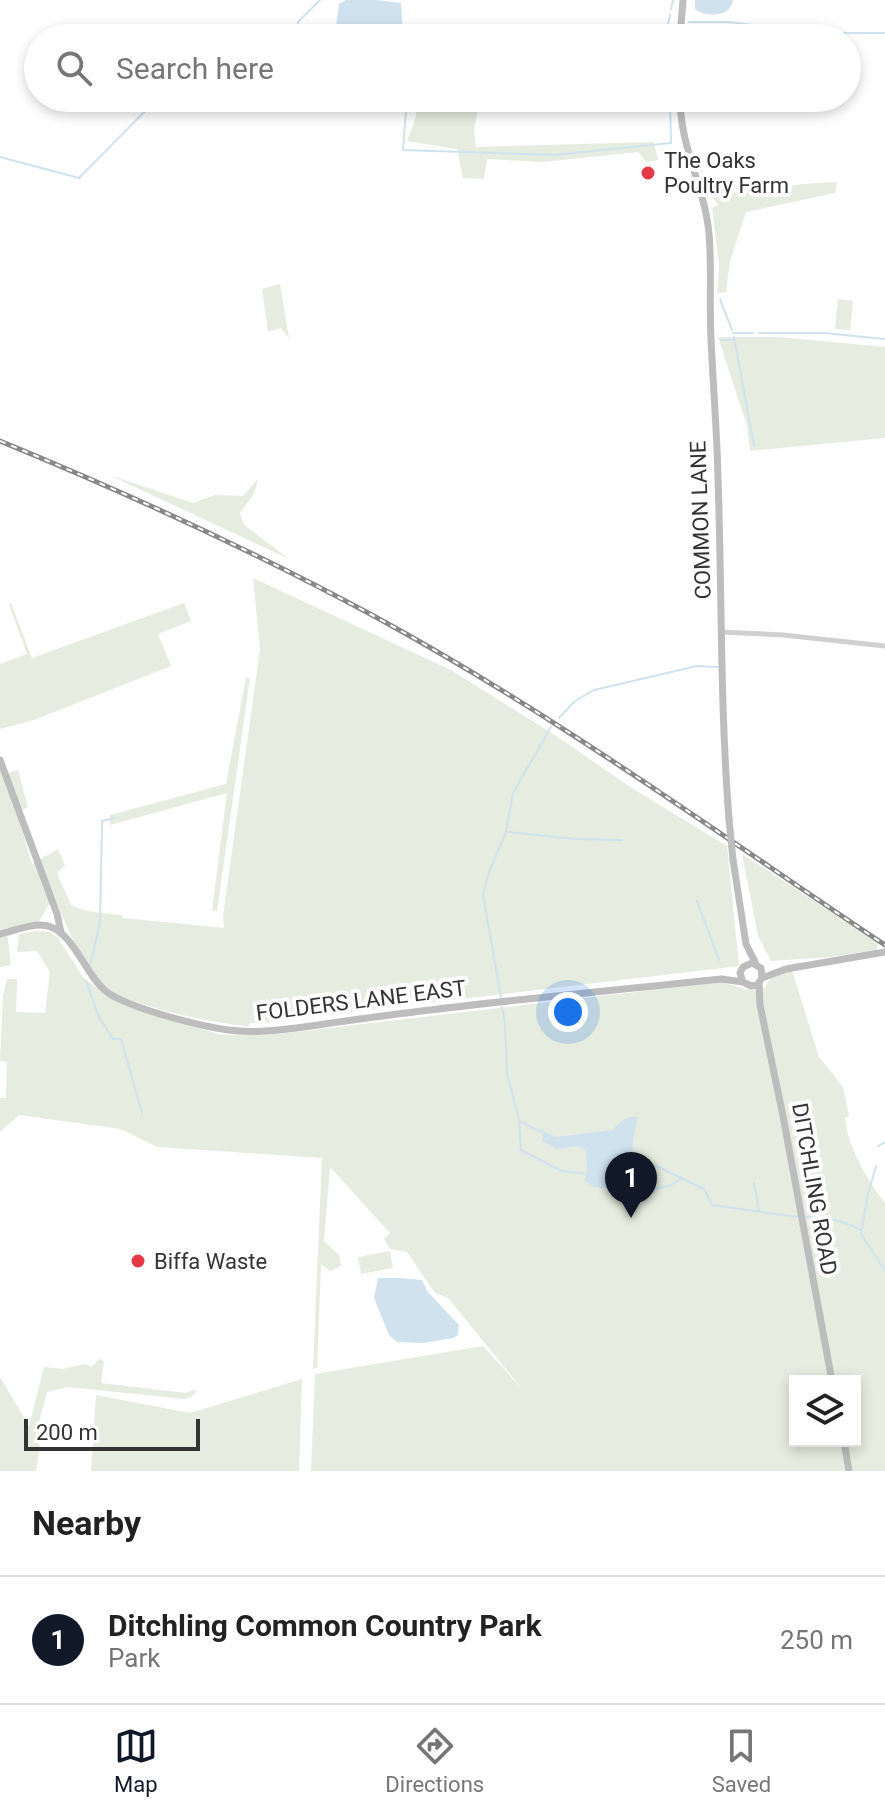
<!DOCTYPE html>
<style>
body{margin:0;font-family:Roboto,sans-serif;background:#f2f2f2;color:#222}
.controls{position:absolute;right:24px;bottom:24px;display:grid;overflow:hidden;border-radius:0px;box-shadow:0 4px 12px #0003}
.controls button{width:72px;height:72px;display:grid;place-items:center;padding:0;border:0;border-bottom:2px solid #e0e0e0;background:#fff;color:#222;font:40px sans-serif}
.scale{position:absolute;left:24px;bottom:20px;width:176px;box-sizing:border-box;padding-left:8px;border:4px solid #333;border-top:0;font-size:22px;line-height:28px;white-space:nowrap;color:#333;-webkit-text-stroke:6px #fff;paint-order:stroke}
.you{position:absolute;left:568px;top:1012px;width:28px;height:28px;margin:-20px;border:6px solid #fff;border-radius:50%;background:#1a73e8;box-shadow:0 0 0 12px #1a73e833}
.badge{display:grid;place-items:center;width:52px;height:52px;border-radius:50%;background:#111827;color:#fff;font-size:26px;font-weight:700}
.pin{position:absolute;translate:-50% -66px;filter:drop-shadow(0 2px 4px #0008)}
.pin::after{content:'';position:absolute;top:42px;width:28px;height:24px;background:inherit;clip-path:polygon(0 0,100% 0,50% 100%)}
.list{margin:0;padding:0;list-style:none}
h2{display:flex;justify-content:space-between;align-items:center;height:104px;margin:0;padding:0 32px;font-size:34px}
h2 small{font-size:26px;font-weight:400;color:#767676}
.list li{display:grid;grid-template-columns:52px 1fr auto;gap:24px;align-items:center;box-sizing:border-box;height:128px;padding:0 32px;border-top:2px solid #e0e0e0}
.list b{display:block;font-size:30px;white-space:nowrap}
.list p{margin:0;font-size:26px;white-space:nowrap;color:#767676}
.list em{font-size:26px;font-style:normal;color:#767676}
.icon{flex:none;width:44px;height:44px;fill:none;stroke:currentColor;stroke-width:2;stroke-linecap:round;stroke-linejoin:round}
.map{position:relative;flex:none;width:885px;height:1471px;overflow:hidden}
.search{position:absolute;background:#fff;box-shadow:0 4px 12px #0003;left:24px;right:24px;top:24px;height:88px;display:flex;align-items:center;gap:20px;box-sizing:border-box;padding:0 28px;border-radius:44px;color:#767676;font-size:30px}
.sheet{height:232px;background:#fff}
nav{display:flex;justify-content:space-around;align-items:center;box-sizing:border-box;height:112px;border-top:2px solid #e0e0e0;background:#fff;font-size:22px;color:#767676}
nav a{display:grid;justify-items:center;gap:4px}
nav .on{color:#111827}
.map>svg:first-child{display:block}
.green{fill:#e6ecdf;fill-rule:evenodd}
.water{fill:#cfe2ee}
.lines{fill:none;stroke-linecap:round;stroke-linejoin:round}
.stream{stroke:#cfe2ee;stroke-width:2}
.street{stroke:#d0d0d0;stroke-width:5}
.secondary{stroke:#bdbdbd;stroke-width:7}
.rail-casing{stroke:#888;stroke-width:5}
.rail{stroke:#fff;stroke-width:2;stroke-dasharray:6;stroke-linecap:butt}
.secondary-bridge{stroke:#bdbdbd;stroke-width:7}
.poi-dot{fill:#e63946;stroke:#fff;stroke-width:3}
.labels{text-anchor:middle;stroke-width:8;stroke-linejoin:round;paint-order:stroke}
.poi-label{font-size:22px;fill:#333;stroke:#fff;text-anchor:start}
.street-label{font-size:22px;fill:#333;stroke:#fff}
</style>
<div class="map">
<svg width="885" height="1471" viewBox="0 0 885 1471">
<rect width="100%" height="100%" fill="#fff"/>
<path class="green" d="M416,98H480L474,130L476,147L654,142L658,160L646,162L638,152L543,162L487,159L484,179L463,178L457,149L407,141L416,117Z
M698,166L721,193H741L803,184L837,182L835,193L746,212L730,261L726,292L717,293L719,264L712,208L718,205L710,194Z
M280,284L289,338L281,328L268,332L262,289Z
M838,299L853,301L850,330L835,329Z
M718,337H779L885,347V438L750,451L747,426Z
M109,475L193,503L215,495L243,496L258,479L254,494L240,513L244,525L289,559Z
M253,578L451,670L555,735L627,785L727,846L739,966L260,1023H251L248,1026C221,1025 124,1005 106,987C82,965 66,926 54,896L38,923L7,932L11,965L0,967V763L6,774L18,770L28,807L17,812L32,864L58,849L65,865L57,873L71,905C87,913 104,913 121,915L123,918L224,928L223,916L260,649Z
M11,603L32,658L184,603L191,621L158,634L171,666L34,720L0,729V664L27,654L9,604Z
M246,678H250L217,911L212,910L227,793L110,825V815L226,784Z
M742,854L879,943L876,950L831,957L771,961L758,936Z
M35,931L50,932L58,938L83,977L105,994L148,1013L222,1035L278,1034L721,982L749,990L764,988L771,978L792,970L819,1057L843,1087L849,1116L845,1118C848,1148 867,1179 885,1203V1471H311L315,1374L483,1346L523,1390L448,1298L435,1293L407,1252L390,1249L384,1239L390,1233L330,1167L324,1241L339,1255L341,1266L330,1271L321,1264L317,1368L313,1369L322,1158L157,1147L121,1129L19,1115L0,1132V1098H6L7,1062L0,1061L3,996L7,979H17L16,1012L45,1013L50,972L37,951L17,952L19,934ZM795,1381H855V1441H795Z
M390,1251L393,1268L361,1274L358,1257Z
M99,1359L104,1361L101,1383L186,1393L195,1389L196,1392L191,1397L184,1399L68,1387L47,1392L35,1437L40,1446L36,1471H0V1377L29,1426L44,1367L62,1369L85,1364L92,1367Z
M302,1379L299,1471H91L96,1395L190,1413Z"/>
<path class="water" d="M346,0H375L401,3L403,31L336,26L339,4Z
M695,0H733C731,17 707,18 695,9Z
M638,1116C636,1126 632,1139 633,1150C634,1172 639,1174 626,1195L619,1194L610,1187C599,1189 593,1188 584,1180L587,1174L586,1150L577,1146L557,1149L542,1141L544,1132L557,1137L612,1130L624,1119Z
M378,1278H400L422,1280L427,1291L459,1325L458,1335L453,1338L423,1343L397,1342L389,1335L374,1298Z"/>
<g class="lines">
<path class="stream" d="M671,9L673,0
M689,22H729L800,31L836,33H885
M296,38L298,22L320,0
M665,38L670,15
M366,98L406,110L403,150L554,155L671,143L670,98
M0,157L79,178L158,98
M720,299L732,330
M733,333H753
M759,333H824L885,339
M734,337L754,446
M721,340H732
M559,718L575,701L594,690L697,666L719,667
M507,832L575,839L622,840
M697,901L719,960
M90,966L100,923L102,821L114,818
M86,981L99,1017L113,1039H121L142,1113
M501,997L483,895L489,872L506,832L513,793L551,727
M502,1007L505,1023L507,1073L519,1120L521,1150L562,1171L587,1174
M520,1121L536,1130L544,1132
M878,1146L885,1142
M652,1164L704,1189L712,1205L799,1217
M876,1166L868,1194L861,1234L885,1271
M754,1183L759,1211
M626,1195L669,1186L681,1179
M806,1217C826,1217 844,1220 862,1231"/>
<path class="street" d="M721,632L783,635L885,646"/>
<path class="secondary" d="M680,38L683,0
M680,98C680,148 705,187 709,234C712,269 709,304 711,338C713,385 717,431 718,478C722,592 720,706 729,819
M0,760L57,914L61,932
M733,860L746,944L756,964
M0,934C13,931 28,925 41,925C72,925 84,975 107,992C129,1008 199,1026 228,1030C258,1034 288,1029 318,1025C350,1020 382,1016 414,1012C516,999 619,990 721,979L743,982L751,986L757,985L762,978L761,968L752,963L743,967L740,973L743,982
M762,978L786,969L885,952
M759,983L760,1005L783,1116L832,1381
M844,1441L849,1471"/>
<defs>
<path id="rail" d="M0,441C127,493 251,550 372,615C551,712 716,832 885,945"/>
</defs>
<use href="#rail" class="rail-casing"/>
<use href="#rail" class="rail"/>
<path class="secondary-bridge" d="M729,819L733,860"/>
</g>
<g class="poi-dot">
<circle cx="648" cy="173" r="8"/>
<circle cx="138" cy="1261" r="8"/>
</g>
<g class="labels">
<g class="poi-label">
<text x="664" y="168">The Oaks<tspan x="664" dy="25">Poultry Farm</tspan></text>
<text x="154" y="1269">Biffa Waste</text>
</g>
<g class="street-label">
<text transform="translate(700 520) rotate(-92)" y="8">COMMON LANE</text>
<text transform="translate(361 1000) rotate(-7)" y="8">FOLDERS LANE EAST</text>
<text transform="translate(815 1189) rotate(80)" y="8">DITCHLING ROAD</text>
</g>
</g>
</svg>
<div class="controls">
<button><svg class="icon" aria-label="layers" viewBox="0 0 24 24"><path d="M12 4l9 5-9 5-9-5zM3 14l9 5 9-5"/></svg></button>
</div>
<div class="scale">200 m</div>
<div class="you"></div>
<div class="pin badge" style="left:631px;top:1218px">1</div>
<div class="search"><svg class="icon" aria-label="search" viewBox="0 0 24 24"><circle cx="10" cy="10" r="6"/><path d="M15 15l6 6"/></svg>Search here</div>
</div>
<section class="sheet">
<h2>Nearby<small></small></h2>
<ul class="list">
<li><span class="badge">1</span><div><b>Ditchling Common Country Park</b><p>Park</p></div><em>250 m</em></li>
</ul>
</section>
<nav>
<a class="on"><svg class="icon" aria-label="map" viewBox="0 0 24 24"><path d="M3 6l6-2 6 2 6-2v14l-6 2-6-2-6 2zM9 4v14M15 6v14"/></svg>Map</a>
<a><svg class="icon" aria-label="directions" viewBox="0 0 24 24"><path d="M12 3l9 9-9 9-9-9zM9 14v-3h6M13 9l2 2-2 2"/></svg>Directions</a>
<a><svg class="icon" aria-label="saved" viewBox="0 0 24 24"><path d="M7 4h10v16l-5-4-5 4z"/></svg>Saved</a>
</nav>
